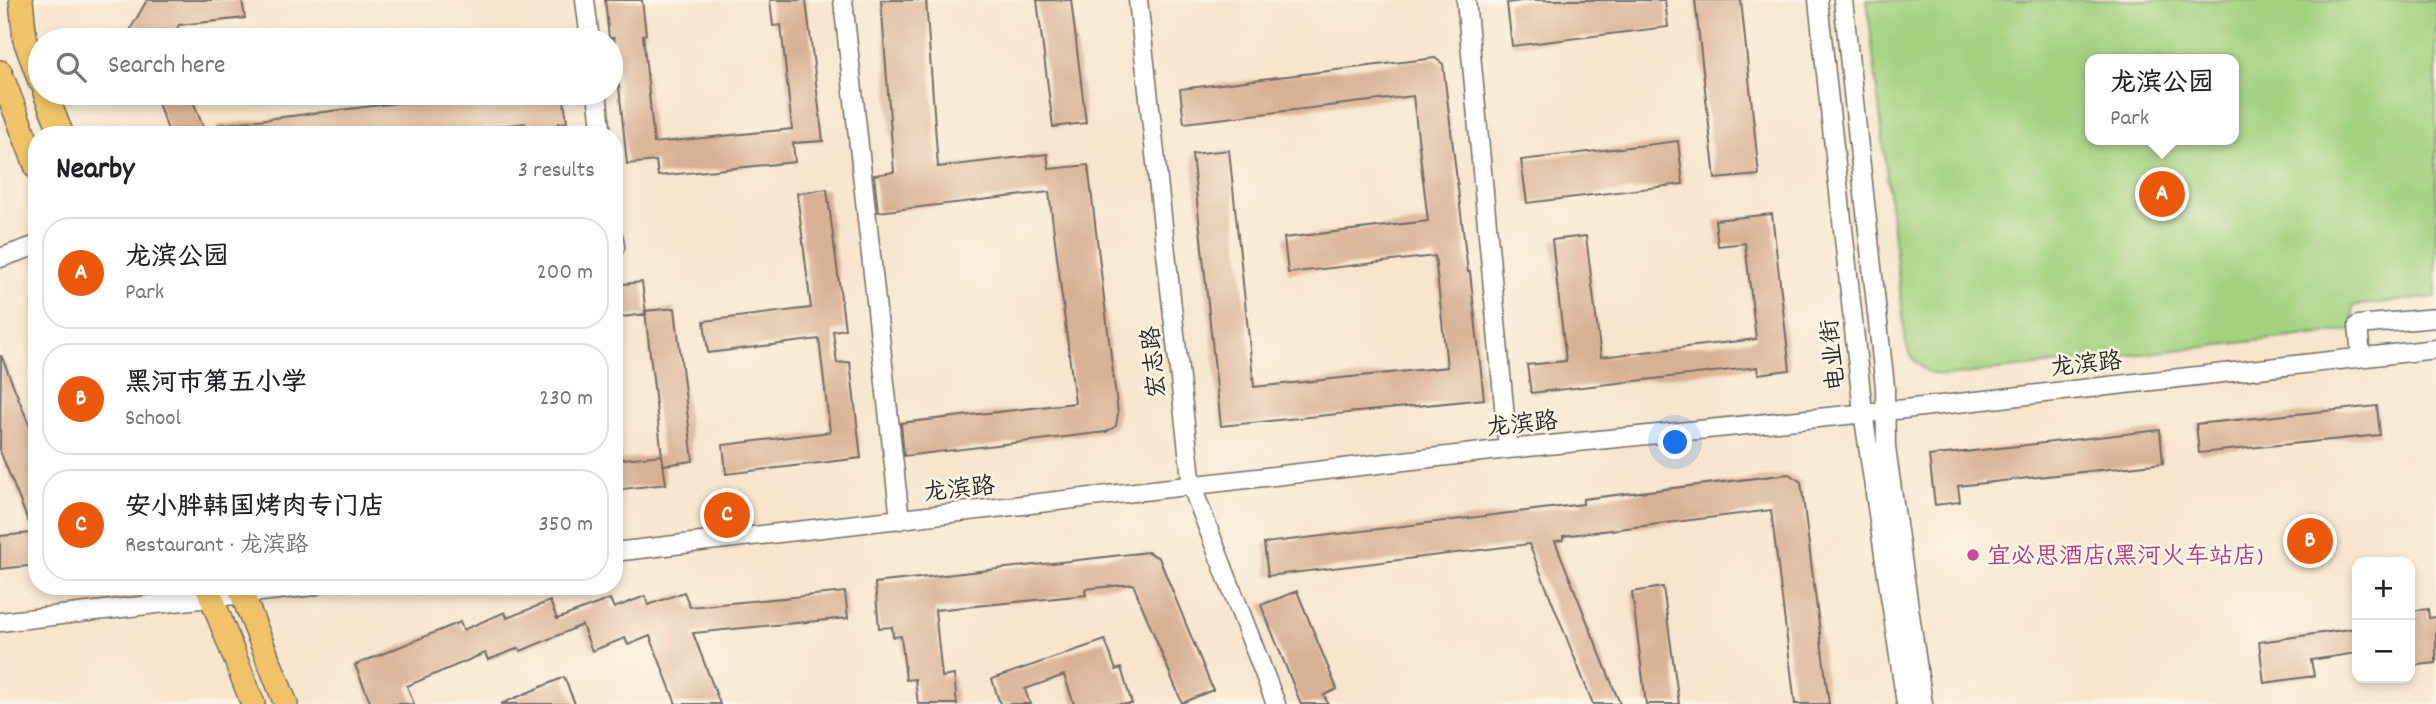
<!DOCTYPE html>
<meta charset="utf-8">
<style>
body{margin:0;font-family:Dekko,"LXGW WenKai TC",sans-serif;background:#f2f2f2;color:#202124}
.controls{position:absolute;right:21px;bottom:21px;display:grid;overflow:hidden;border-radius:14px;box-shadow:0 4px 10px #0003}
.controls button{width:63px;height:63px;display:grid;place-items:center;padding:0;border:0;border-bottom:2px solid #e0e0e0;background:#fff;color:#202124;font:35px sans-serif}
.you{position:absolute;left:1676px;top:443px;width:24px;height:24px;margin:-18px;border:5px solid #fff;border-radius:50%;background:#1a73e8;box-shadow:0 0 0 10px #1a73e833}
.badge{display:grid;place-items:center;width:46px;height:46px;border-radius:50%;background:#ea580c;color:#fff;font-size:23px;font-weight:700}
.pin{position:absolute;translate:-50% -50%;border:4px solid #fff;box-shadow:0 2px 7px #0006}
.popup{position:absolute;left:2085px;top:54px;width:154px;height:91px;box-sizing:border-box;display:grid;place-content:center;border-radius:14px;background:#fff;filter:drop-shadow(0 2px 5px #0005);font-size:23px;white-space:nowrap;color:#757577}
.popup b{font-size:26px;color:#202124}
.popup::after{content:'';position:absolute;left:50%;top:100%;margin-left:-14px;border:14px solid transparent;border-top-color:#fff}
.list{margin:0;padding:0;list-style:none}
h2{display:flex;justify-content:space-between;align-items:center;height:91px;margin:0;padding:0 28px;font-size:30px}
h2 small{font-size:23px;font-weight:400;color:#757577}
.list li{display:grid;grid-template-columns:46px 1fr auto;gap:21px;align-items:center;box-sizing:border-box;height:112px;margin:0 14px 14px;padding:0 14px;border:2px solid #e0e0e0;border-radius:28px}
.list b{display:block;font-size:26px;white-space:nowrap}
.list p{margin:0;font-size:23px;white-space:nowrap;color:#757577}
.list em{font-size:23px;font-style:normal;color:#757577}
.icon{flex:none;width:38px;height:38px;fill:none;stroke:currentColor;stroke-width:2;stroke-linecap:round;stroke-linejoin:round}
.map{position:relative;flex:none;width:2436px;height:704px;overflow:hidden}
.search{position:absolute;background:#fff;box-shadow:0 4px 10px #0003;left:28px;top:28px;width:595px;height:77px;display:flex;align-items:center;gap:18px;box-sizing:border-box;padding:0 24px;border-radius:38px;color:#757577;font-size:26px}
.panel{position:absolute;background:#fff;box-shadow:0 4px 10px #0003;left:28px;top:126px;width:595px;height:469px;border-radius:28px}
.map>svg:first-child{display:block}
.green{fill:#a3d281;stroke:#677e56;stroke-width:2;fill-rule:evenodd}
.building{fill:#d8b093}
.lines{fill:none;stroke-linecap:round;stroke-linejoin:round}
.minor-casing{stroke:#726c64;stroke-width:21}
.major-casing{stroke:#726c64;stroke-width:26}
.minor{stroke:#fff;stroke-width:18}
.major{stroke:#f1c369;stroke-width:23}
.hotel-dot{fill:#d1479c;stroke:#fcf5e5;stroke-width:2.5}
.labels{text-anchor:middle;stroke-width:5;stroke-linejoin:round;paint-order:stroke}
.street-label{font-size:24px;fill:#2b2b2b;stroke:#fcf5e5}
.hotel-label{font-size:24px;fill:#b23c85;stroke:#fcf5e5;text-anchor:start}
</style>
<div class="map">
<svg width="2436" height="704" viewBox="0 0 2436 704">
<rect width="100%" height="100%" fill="#fcf5e5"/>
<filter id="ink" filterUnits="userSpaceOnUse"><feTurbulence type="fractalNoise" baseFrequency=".0143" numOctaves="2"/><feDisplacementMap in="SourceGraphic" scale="14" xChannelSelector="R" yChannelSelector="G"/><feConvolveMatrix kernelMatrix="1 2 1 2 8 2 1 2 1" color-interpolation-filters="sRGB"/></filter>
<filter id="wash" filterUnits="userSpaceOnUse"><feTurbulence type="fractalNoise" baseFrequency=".00686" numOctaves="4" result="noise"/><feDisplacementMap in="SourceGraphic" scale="28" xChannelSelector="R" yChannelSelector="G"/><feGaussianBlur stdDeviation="1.57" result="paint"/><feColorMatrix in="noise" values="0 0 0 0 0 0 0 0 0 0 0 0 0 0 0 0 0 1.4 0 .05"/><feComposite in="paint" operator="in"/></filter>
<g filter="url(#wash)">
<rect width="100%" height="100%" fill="#f7e5cd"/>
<path class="green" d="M1867,0H2436V297L2352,306L2354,330L1946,376C1926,375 1912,363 1906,344ZM2090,59H2234V140H2090Z"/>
<g id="blocks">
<path class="building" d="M147,0H242L245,18L179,25L171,40H135L131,28Z
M605,0H642L646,34L643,35L654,143L792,129L781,25L773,26L770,0H806L823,141L793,143L795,162L658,176L656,161L627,164L614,38H609Z
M881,0H926L938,167L1047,154L1049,169L1088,165L1118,414L1116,426L1106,432L904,456L901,423L1075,403L1049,192L878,212L874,175L894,172Z
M1037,0H1071L1086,123L1053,127Z
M1528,0H1665L1668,27L1512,46L1507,3Z
M1695,0H1741L1759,175L1715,179Z
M1435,58L1443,64L1468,272H1470L1484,399L1221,426L1192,154L1229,150L1254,387L1447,367L1435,256L1288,273L1284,238L1428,221L1413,96L1184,123L1180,89Z
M154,93H190L206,135H170Z
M479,93H563L567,122L559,123L560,129L537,132V126L526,128L525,123L427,135H218V125Z
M1678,141L1683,184L1527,203L1521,160Z
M827,189L845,329L833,331L837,363L850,362L861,458L726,474L723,445L830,432L819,339L708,353L704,321L811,308L797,193Z
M1772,214L1790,370L1758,374L1757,367L1531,393L1527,365L1566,361L1552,240L1586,236L1601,357L1756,339L1745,243L1718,246L1715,220Z
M642,282L646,314L614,318V285Z
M675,308L693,461L663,465L645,311Z
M1,355L37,444V565L0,569V536L33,533L0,451Z
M2377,406L2380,435L2199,453L2196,424Z
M2160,430L2163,463L1958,486L1960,502L1935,505L1929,456Z
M662,455L666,484L614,490V460Z
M1789,474L1801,482L1829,704H1795L1771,510L1563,536V540L1555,541L1620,704H1593L1529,544L1268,576L1264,543L1583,504V499Z
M1148,552L1159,558L1213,690L1182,703L1133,584L1085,589L1086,595L935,610L942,677L954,675L957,704H918L915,679L906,680L901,636L893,637L892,627L879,628L875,583Z
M1663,587L1679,704H1646L1632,592Z
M1297,591L1337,689L1324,695L1328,704H1301L1261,605Z
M684,592L690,607L845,592L848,618L693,633L720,704H676L650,636L628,645L625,638L592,651L582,625L521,651L519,648L488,660L485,653L407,686L414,704H371L355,665L460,622L463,630L505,612L507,618L550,601L557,619L610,599L614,608L645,596L648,605Z
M2428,609L2429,618L2436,617V663L2410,666V611Z
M2357,628V653L2311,660L2314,676L2264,683L2259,642Z
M1105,640L1116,670L1121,668L1132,704H1074L1064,675L1025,689L1030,704H1000L992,679Z
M564,677L575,704H501Z"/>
</g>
</g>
<g filter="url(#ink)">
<use href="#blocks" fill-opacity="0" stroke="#726c64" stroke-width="2"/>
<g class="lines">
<defs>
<path id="minor" d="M585,0L590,40
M843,0L900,520
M1138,0L1192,487L1276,704
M1466,0L1508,449
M1818,0L1863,412L1906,704
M1843,0L1885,387L1886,448L1923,704
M597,93L602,135
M614,239L615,247
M0,258L37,245
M2361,357L2358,325L2436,318
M614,552L1508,449L1887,411L2436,349
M0,622L314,586"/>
<path id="major" d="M21,0L25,40L40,81
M0,72L37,168
M45,93L62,135
M207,586L253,704
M239,586L286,704"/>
</defs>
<use href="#minor" class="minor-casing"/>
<use href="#major" class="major-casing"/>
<use href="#minor" class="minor"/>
<use href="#major" class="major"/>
</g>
</g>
<circle class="hotel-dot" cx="1973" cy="555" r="7"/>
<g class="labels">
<g class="street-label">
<text transform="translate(1832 355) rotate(-96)" y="8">电业街</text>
<text transform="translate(1153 362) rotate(-96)" y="8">宏志路</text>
<text transform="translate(2086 363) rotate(-6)" y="8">龙滨路</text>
<text transform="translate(1522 423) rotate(-6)" y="8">龙滨路</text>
<text transform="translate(959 488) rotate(-6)" y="8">龙滨路</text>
</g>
<g class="hotel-label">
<text x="1987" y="563">宜必思酒店(黑河火车站店)</text>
</g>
</g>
</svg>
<div class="controls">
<button>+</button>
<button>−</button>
</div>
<div class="you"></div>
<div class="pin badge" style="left:2162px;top:194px">A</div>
<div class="popup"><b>龙滨公园</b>Park</div>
<div class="pin badge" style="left:2310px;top:541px">B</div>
<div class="pin badge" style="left:727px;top:515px">C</div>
<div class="search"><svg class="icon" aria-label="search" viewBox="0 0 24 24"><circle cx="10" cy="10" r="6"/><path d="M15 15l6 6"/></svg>Search here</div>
<section class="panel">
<h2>Nearby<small>3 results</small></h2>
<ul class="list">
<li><span class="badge">A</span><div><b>龙滨公园</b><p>Park</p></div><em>200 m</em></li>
<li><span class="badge">B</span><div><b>黑河市第五小学</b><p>School</p></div><em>230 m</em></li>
<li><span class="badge">C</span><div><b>安小胖韩国烤肉专门店</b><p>Restaurant · 龙滨路</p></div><em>350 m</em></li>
</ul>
</section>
</div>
